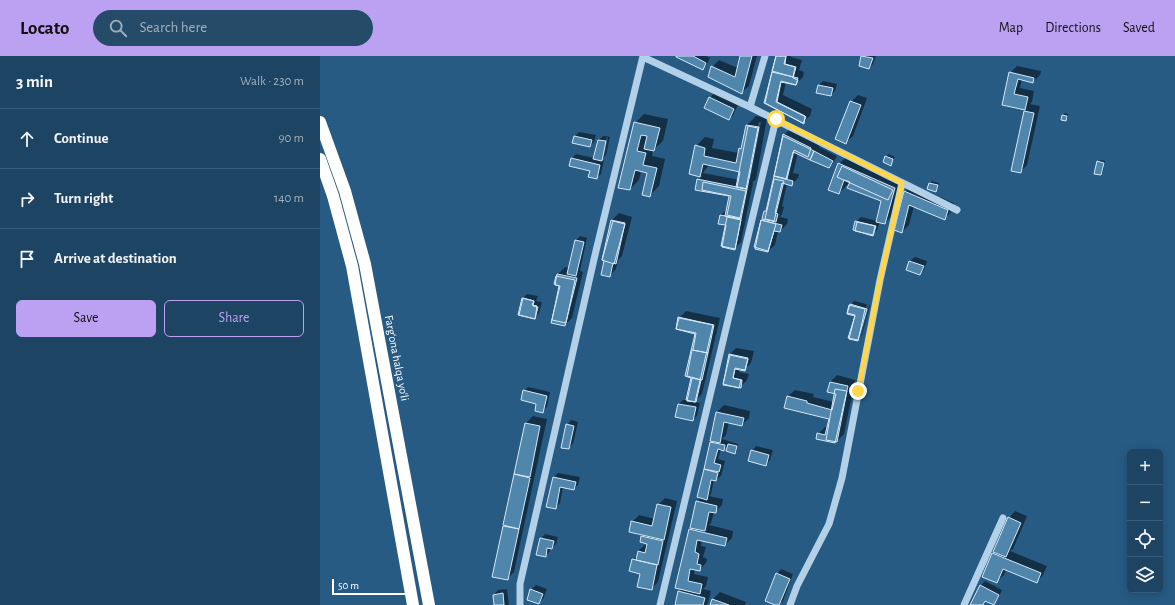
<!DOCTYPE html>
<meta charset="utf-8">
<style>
body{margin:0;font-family:"Alegreya Sans",sans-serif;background:#254b69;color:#f1f3f6}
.controls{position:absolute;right:12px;bottom:12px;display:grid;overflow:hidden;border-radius:6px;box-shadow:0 2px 10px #0003}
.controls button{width:36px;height:36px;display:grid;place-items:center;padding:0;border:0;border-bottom:1px solid #3b5c78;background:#1d4463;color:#f1f3f6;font:20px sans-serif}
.scale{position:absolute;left:12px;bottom:10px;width:75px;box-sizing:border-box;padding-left:4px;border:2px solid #fff;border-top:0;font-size:11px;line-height:14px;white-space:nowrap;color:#fff;-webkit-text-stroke:3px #275b84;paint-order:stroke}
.stop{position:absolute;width:12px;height:12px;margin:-9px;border:3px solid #ffd54a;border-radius:50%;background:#fff}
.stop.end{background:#ffd54a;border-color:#fff;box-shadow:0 1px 4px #0008}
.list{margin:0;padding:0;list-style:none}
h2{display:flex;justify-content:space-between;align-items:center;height:52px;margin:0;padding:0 16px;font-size:17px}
h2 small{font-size:13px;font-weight:400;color:#a0b0be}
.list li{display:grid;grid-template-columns:26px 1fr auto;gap:12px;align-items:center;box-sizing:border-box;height:60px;padding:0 16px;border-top:1px solid #3b5c78}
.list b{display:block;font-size:15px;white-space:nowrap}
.list em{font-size:13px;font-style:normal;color:#a0b0be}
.actions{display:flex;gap:8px;padding:12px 16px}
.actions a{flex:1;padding:9px 0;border:1px solid #bca0f2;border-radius:6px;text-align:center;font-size:14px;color:#bca0f2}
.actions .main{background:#bca0f2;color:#111}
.icon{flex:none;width:22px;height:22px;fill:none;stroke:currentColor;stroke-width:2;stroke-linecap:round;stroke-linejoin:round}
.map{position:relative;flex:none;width:855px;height:549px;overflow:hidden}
header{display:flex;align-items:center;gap:24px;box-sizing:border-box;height:56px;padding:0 20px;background:#bca0f2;color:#111}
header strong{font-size:19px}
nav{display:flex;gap:22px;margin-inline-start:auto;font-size:14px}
.search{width:280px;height:36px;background:#254b69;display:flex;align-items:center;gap:10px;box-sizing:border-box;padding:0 14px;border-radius:22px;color:#a0b0be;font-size:15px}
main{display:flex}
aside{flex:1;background:#1d4463}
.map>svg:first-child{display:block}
.shadow{fill:#0007;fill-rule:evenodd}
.building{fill:#5085ac;stroke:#d5e8f6}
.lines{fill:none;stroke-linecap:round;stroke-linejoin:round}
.minor{stroke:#b2d0e7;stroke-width:7}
.highway{stroke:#fff;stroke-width:12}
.route{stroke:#ffd54a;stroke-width:5}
.labels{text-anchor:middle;stroke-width:3;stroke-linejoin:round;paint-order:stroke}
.street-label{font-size:12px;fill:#fff;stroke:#275b84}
</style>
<header>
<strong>Locato</strong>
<div class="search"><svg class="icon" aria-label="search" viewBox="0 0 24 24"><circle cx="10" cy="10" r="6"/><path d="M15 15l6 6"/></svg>Search here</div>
<nav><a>Map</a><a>Directions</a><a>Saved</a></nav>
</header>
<main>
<aside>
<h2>3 min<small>Walk · 230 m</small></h2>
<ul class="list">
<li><svg class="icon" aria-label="ahead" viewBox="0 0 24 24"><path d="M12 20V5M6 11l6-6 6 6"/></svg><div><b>Continue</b></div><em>90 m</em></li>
<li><svg class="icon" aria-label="right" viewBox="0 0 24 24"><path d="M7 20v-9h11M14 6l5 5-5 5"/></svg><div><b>Turn right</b></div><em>140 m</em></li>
<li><svg class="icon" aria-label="arrive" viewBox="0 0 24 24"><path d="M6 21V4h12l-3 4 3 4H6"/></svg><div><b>Arrive at destination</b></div></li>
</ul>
<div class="actions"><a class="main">Save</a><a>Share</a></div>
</aside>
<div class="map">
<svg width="855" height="549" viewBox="0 0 855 549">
<rect width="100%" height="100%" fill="#275b84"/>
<path class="shadow" d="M357,0H386L390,2L387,8L382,13Z
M421,0H437L429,30L422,36L392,11L399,4L418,12Z
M457,0H471V1L482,4L479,14L484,16L483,21L476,28L466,26L463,39L492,53L490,60L483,66L445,47Z
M543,0H556L553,8L549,12L540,10Z
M697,10L721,15L720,19L713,26L702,23L700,32L714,35L712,46L710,48L720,50L707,109L700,116L705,56L706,54L683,48L690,17Z
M503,25L517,28L515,35L511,39L497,36L499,29Z
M394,37L418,49L413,59L409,63L390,42Z
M538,39L547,42L533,80L526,86L531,46Z
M745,57L748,58V62L746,63L743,59Z
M324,58L348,63L343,85L333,94L332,100L345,103L339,130L329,140L328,117L321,115L319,124L310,133L315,67Z
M436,60L447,62L436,123L432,127H433L421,186L414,193L407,168L399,167L401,159L408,152L410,140L378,124L382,120L370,117L376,90L385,81L394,83L392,92L419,97L420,93L423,90L427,69ZM439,66H441L430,123H428ZM389,109L422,115L420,124L383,117Z
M471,72L500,88L499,91L517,100L513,107L509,111L478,97L473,117L479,118L478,122L471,129L467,128L462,150L464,151L462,158L460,161L468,163L467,168L460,175H458L455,189L448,195L442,165L445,163V155L447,153L464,79Z
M259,76L276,79L274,86L270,90L254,87L255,80Z
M283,80L290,81L286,99L281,104H284L281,118L276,122L271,114L252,102L256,98L274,102L279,84ZM287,80L288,81L284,100H282Z
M568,98L575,101L570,108L564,106Z
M528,99L583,123L574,158L565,167L560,166L557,174L553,178L536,166L541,161L557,165L562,144L531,125L519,137V108Z
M780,104L785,105L783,116L781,118L778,105Z
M612,125L619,127L618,133L616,135L608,132L610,127Z
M592,129L634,147L631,156L624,163L594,150L589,169L582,176L585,136Z
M299,157L312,161L302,200L298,204L296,213L289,220L292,164Z
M260,180L267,182L260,215L263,216L252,262L245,269L240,229L236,228L238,218L245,211L249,212L255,185Z
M595,201L607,205L604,214L600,218L587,214L590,205Z
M207,238L218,240L216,245L222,246L219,257L215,262L203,242Z
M534,245L550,249L542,279L538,284L536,259L530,250ZM547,248L549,249L541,280H538Z
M366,255L400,262L382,338L374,346L380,347L377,360L373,364L356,361L359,348L363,344H367L372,321L376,277L359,262Z
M416,292L434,295L431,307L424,314L420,313L419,316L429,318L427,324L420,331L404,328L409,299Z
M517,319L535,324L524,378L517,385L498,378L505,371L508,372L510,362L468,340L475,334L494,338L493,341L514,346L516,337L510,326Z
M208,331L230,336L227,351L222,355L217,347L204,335Z
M404,349L430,355L429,362L422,369L409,366L406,379L402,383L418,388L417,395L415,397L408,389L404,394L401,393L398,403L405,405L401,420L396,424H394L391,438L389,440L403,443L402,449L395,456H394L391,467L389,469L413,475L412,482L405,489L382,484L381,490L386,491L383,501L387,503L386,507L379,514L375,513L374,518L388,521L386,530L383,533L391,535L388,547L386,549H356L359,536L362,532L357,531L370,473L372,471L377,446L381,441H378L391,386L393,385L391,384L397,356Z
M213,360L227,363L194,516L187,523L173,520L206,367Z
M251,364L258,366L253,388L248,392L247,369Z
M436,390L453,394L450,404L446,409L432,395Z
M238,417L260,421L258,429L254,433L243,431L240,447L235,452L234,421Z
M345,442L357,445L338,526L331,533L313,504L318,499V495L325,489H328V487L321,485L322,478L312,466L319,459L335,463L338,449Z
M695,455L707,460L693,493L690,495L727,510L723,519L717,526L686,513L684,519L677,525L673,498L675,495L689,462Z
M225,478L238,481L236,488L232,492H230V495L225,500L221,483Z
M461,513L473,518L463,545L458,549L457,518Z
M665,525L682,534L678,543L673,548L666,544L664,549H651L660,530Z
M216,529L227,533L223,543L219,547L211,534Z
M187,533L189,549H175L174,539L178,534Z
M400,536L426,546L425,549H391L393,543Z"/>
<path class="building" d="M356,0H373L386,7L383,14L356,1Z
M420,0H432L422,38L388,21L391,10L415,21Z
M456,0H466L464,8L475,11L473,21L452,15Z
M456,0H466L465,8L476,11L473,22L478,24L476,29L461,25L456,46L486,61L483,67L444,47Z
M541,0L553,2L549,13L539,10Z
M452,16L478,22L476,29L461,26L457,46L485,60L484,68L445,47Z
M689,16L714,22L713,27L698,23L694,38L708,41L705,54L682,49Z
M498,29L513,32L511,40L496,37Z
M389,41L414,53L409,64L384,52Z
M530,45L541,49L526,88L515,83Z
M704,55L714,57L701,117L691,115Z
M742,59L747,60L746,65L741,64Z
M314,66L340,72L334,95L324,93L327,80L321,79L317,95L326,97L323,109L337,112L330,141L322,139L327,117L315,114L310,134L298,132Z
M426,69L439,71L427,133L417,131L420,116L383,108L380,121L369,118L375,89L385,92L384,100L416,107L419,92L421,93Z
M428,70L438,72L426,133L416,131Z
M463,78L491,92L488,101L474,94L467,123L454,120Z
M254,80L272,84L270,91L252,87Z
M463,80L494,95L490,104L473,96L466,123L454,120Z
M278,84L286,85L282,105L273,103Z
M494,95L513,105L509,112L490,104Z
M565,100L573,103L571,110L563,106Z
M251,102L280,109L277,123L268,121L270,115L249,110Z
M777,105L784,107L781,119L774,118Z
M518,107L575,132L565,168L556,166L561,145L527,132L530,126L524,124L519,138L508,134Z
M522,110L573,134L568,144L517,121Z
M454,120L473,125L472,130L462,127L455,157L458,158L456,166L442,163L444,155H446Z
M377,123L427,133L421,163L405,160L409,140L375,134Z
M454,123L464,125L454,165L445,163Z
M383,126L426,135L420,162L407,159L411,140L382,134Z
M609,127L618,129L616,136L607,133Z
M584,135L628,154L625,164L589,149L582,177L574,174Z
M400,159L421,163L415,194L402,191L406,169L398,168Z
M407,161L421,164L415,193L401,190Z
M291,164L305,167L296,208L293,207L290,221L281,219L284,205L282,204Z
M441,164L456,168L448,195L434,191Z
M441,164L462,169L460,176L454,175L448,196L435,193Z
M293,165L305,168L294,208L282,204Z
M535,165L556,170L553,180L533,174Z
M537,166L555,170L553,179L535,175Z
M255,184L264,186L256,220L247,218Z
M589,205L604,210L600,219L586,214Z
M237,218L257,222L245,270L231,267L240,230L235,229Z
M236,220L255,224L246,267L232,264L239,230L234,228Z
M202,242L214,245L213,250L218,251L215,263L198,259Z
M203,242L214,245L212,249L217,250L215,263L199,259Z
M530,248L547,253L538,284L528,282L535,260L527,258Z
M529,249L545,253L538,285L529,283L535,259L527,257Z
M358,261L394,269L388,297L373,294L376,277L356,273Z
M359,262L393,269L375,346L366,344L371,322L365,320L375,278L356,273Z
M372,294L388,297L382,324L367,320Z
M409,298L428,302L425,314L415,312L413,322L422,324L421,332L403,329Z
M410,299L428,303L425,315L415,313L413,322L421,324L419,332L403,328Z
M372,322L381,324L376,346L367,345Z
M510,326L528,330L515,387L496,383L497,377L505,379L509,363L464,352L467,340L487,345V347L512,354L516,338L507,336Z
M515,333L527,335L517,386L506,384Z
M203,334L227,340L223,357L215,355L216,348L201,344Z
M358,348L376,351L373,365L355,361Z
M396,356L424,362L422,370L404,366L400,387L390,385Z
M205,367L220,370L210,421L194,418Z
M246,368L254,370L249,393L241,392Z
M390,386L405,389L404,395L398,393L394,407L401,409L399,416L384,413Z
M408,388L417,390L415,398L406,395Z
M431,394L449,399L446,410L428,405Z
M384,413L398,417L396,425L391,424L387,444L377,441Z
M194,418L210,422L199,473L183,469Z
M233,421L256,426L254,434L240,431L236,453L226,451Z
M376,445L397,450L396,457L389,456L385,475L370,472Z
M337,448L351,451L344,484L309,476L311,465L332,470Z
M688,461L701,467L686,501L673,496Z
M183,470L199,473L188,524L172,521Z
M369,473L407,482L405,490L377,484L375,496L379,498L377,508L381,509L380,515L370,513L368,525L382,528L380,538L355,532Z
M321,480L343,485L338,509L316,504L318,495L325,497L327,488L320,486Z
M220,482L234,485L232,493L227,492L226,501L216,499Z
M672,497L721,517L717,527L683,513L677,527L662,521Z
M312,503L337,509L332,534L317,531L320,518L309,515Z
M456,517L470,523L459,549H455L445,545Z
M660,529L679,539L674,549L665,545L663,549H650Z
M210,533L223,538L219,548L207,544Z
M358,535L385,542L383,549H355Z
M183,537L184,549H174L173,539Z
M392,543L409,549H390Z"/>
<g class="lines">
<path class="minor" d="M323,1L430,51L637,154
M430,51L445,0
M200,549V528L275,199L323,0
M340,549L456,63
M470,549L477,530L509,468L522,422L560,224L582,127
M644,549L683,462"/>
<path class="highway" d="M0,66L25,135L45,208L109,549
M0,103L13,140L32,210L93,549"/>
</g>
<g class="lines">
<path class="route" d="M456,63L582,127L560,224L538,335"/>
</g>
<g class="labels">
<g class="street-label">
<text transform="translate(77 302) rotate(79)" y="4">Farg‘ona halqa yo‘li</text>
</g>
</g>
</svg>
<div class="controls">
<button>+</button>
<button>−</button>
<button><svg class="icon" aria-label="locate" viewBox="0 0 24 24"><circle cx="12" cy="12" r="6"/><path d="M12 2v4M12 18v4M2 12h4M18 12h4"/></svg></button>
<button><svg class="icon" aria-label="layers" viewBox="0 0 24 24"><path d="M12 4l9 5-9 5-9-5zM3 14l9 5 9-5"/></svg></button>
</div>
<div class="scale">50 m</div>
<div class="stop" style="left:456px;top:63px"></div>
<div class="stop end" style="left:538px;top:335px"></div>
</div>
</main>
